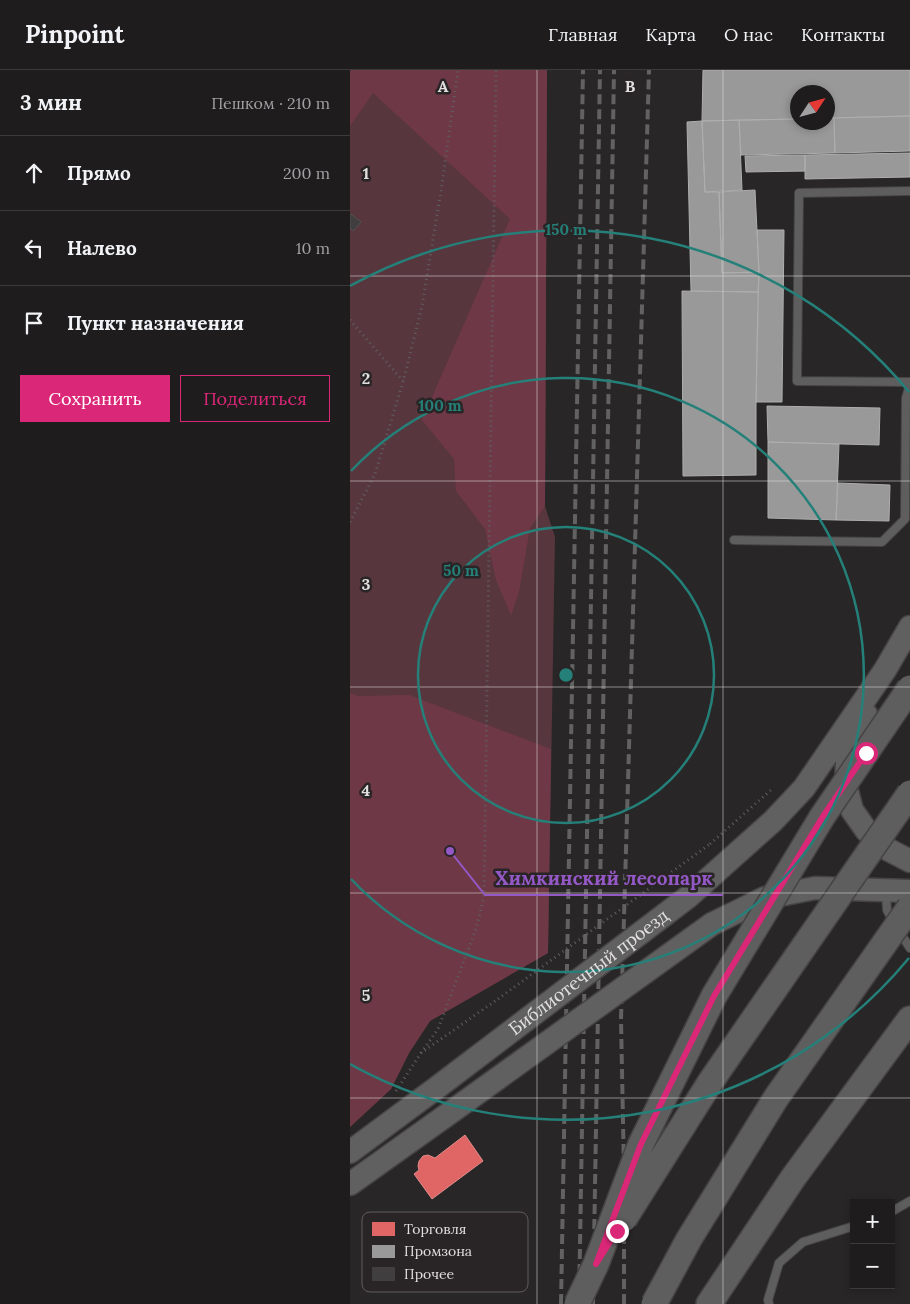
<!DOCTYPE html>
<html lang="ru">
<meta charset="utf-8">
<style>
body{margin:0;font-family:Lora,serif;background:#262526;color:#f1f3f6}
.controls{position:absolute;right:15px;bottom:15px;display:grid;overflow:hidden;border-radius:0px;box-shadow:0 2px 8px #0003}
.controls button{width:45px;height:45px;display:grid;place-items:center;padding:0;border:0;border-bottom:1px solid #3c3a3b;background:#1e1c1d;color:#f1f3f6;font:25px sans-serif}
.compass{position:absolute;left:440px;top:15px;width:45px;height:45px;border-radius:50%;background:#1e1c1d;box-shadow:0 2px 8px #0003;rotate:54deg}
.stop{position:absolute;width:15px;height:15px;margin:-11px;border:4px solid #db2777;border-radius:50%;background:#fff}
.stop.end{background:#db2777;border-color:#fff;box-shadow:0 1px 5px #0008}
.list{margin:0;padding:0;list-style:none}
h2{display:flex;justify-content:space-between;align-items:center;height:65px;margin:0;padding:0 20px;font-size:21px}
h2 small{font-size:16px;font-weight:400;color:#a1a1a4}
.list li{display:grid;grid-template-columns:32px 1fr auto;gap:15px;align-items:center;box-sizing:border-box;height:75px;padding:0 20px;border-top:1px solid #3c3a3b}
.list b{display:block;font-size:19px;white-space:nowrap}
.list em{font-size:16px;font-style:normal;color:#a1a1a4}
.actions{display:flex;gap:10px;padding:15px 20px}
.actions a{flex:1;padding:11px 0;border:1px solid #db2777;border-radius:0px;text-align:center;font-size:18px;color:#db2777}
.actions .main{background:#db2777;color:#fff}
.icon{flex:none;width:28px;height:28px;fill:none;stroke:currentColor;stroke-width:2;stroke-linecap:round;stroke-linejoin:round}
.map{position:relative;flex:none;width:560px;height:1234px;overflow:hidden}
header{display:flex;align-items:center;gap:30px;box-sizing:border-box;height:70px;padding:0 25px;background:#1e1c1d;border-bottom:1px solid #3c3a3b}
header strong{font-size:24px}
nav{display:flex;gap:28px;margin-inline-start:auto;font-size:18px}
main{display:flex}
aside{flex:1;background:#1e1c1d}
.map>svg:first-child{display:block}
.green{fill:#58363e}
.forest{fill:#6f3846}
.shops{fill:#e06666;stroke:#e08a8a}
.industry{fill:#999;stroke:#aeaeae}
.building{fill:#403e3f;stroke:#525051}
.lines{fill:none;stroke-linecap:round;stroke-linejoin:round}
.lane-casing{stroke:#454344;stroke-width:10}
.secondary-casing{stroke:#454344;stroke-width:25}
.primary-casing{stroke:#454344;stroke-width:28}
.path{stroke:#606060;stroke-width:3;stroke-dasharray:1 4;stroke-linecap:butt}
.lane{stroke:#5e5e5e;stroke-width:8}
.secondary{stroke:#616060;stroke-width:22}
.primary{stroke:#5f5e5e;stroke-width:25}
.rail{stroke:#636262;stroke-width:4;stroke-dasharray:10 5;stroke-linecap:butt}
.secondary-bridge-casing{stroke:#454344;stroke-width:25;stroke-linecap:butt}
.primary-bridge-casing{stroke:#454344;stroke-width:28;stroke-linecap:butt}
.path-bridge{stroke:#606060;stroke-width:3;stroke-dasharray:1 4;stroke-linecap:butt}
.secondary-bridge{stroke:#616060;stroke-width:22}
.primary-bridge{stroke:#5f5e5e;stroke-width:25}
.route{stroke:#db2777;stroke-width:6}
.grid{fill:none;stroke:#e0dede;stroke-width:1;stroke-opacity:0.55}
.ring{fill:none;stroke:#248079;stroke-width:2.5}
.labels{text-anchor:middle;stroke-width:5;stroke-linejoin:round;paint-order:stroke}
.street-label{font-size:18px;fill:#e0dede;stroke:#292526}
.key{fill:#292526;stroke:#605c5d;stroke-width:1}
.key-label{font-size:14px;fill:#e0dede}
.grid-label{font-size:16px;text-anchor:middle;font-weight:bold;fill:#e0dede;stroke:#292526;stroke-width:5;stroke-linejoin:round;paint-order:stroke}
.centre{fill:#248079;stroke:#292526;stroke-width:2.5}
.ring-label{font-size:15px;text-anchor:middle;font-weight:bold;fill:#248079;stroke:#292526;stroke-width:5;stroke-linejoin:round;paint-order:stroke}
.leader{fill:none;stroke:#9458c7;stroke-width:2}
.callout-dot{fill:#9458c7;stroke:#292526;stroke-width:2}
.callout-label{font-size:19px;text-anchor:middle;font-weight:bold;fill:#9458c7;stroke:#292526;stroke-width:5;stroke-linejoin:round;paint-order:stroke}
</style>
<header>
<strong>Pinpoint</strong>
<nav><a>Главная</a><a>Карта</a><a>О нас</a><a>Контакты</a></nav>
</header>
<main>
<aside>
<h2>3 мин<small>Пешком · 210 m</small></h2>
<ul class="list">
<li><svg class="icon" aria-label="ahead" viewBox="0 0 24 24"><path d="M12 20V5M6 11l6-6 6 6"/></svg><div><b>Прямо</b></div><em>200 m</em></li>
<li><svg class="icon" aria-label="left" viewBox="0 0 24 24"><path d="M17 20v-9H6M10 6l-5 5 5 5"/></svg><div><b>Налево</b></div><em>10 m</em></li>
<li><svg class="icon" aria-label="arrive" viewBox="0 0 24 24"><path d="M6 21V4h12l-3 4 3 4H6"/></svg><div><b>Пункт назначения</b></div></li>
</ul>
<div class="actions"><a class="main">Сохранить</a><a>Поделиться</a></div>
</aside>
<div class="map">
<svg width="560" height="1234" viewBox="0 0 560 1234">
<rect width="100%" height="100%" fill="#282627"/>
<path class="green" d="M0,0H197L195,436L205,467L198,883L80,951L59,983L41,1019L0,1057Z"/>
<path class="forest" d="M0,0H197L195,436L180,458L169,522L161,545L146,510L135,459L106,421L104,389L72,350L160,149L23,23L0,56Z
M0,623L8,626L59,625L201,679L198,883L80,951L59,983L41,1019L0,1057Z"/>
<path class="shops" d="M115,1065L133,1091L82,1129L64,1104L69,1100L68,1096L69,1091L73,1086L78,1085L85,1088Z"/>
<path class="industry" d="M353,0H560V46L478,48V22H448V49L352,51Z
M560,46V81L485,83L484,48Z
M478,48H484L485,83L391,85L389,50L448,49V52H478Z
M389,50L392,120L355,122L352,51Z
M352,51L355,122H369L372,203L409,202L408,222L341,221L337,52Z
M560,83V107L455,109V85Z
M455,85V101L396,102L395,86Z
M405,120L409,202L372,203L369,122Z
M407,160H434L432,332H406L409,202Z
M332,221L408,222L406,332V405L333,406Z
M417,336L530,338L529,375L418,372Z
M418,372L489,374L486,450L418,448Z
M488,413L540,415L539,451L486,450Z"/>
<path class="building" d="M1,144L11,152L3,161L0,158V145Z"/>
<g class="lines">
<defs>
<path id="lane" d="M560,121L449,123L447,311L560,312
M384,470L532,472L555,449L556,328L560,315
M536,822L537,840L545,855L560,878
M541,1142L560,1131
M419,1234L418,1230L429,1193L453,1172L504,1156"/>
<path id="secondary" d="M516,644L497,691L496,717L502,740L516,760L537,779L560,791
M338,827L423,751L454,718L535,600L560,557
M362,854L415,828L465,818L560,821
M0,1082L89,1016
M0,1114L101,1042"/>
<path id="primary" d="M359,1234L443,1108L560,949"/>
</defs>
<use href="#lane" class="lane-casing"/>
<use href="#secondary" class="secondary-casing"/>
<use href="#primary" class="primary-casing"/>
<path class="path" d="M0,250L53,311
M0,452L25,404L53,312L72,236L91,121L108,0
M360,774L421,720
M71,983L88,959L126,859L134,827L146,0
M46,1021L71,983L148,929"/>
<use href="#lane" class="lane"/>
<use href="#secondary" class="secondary"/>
<use href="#primary" class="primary"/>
<path class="rail" d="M211,1234L233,0
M229,1234L250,0
M243,1234L264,0
M274,1234V1102L271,949L299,0"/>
<defs>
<g id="secondary-bridge">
<path id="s1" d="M89,1016L338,827"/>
<path d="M101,1042L362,854"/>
</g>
<path id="primary-bridge" d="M274,1149L361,1011L560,723
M227,1234L246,1194L291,1074L364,926L472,747L560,618
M304,1234L339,1169L426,1028L560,837"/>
</defs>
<use href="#secondary-bridge" class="secondary-bridge-casing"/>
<use href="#primary-bridge" class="primary-bridge-casing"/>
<path class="path-bridge" d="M148,929L360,774"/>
<use href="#secondary-bridge" class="secondary-bridge"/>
<use href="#primary-bridge" class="primary-bridge"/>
</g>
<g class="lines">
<path class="route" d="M267,1161L246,1194L291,1074L364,926L472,748L516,683"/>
</g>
<path class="grid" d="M187,0V1234M373,0V1234M0,206H560M0,411H560M0,617H560M0,823H560M0,1028H560"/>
<g class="ring">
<circle cx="216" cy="605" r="148"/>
<path d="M1 401A297 297 0 1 1 1 809"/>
<path d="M559 888A445 445 0 0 1 0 994M0 216A445 445 0 0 1 559 322"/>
</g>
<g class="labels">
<g class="street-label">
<text dy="6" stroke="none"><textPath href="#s1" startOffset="188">Библиотечный проезд</textPath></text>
</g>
</g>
<rect x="12" y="1142" width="166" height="80" rx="8" class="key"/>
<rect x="22" y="1152" width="23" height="14" fill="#e06666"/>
<rect x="22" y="1175" width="23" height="13" fill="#999"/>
<rect x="22" y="1197" width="23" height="14" fill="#403e3f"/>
<g class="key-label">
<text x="54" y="1164">Торговля</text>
<text x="54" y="1186">Промзона</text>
<text x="54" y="1209">Прочее</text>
</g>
<g class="grid-label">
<text x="93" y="22">A</text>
<text x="280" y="22">B</text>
<text x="16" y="109">1</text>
<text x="16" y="314">2</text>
<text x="16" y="520">3</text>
<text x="16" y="726">4</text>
<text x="16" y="931">5</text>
</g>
<circle cx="216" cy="605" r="8" class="centre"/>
<g class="ring-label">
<text x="216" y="165">150 m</text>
<text x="90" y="341">100 m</text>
<text x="111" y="506">50 m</text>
</g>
<path class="leader" d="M100 781L135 825H373"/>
<circle class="callout-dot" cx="100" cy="781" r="5"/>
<g class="callout-label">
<text x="254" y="815">Химкинский лесопарк</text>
</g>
</svg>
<div class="controls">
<button>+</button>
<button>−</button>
</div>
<svg class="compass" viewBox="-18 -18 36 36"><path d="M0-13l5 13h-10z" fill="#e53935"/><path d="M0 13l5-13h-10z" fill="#a1a1a4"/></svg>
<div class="stop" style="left:516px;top:683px"></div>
<div class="stop end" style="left:267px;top:1161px"></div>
</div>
</main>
